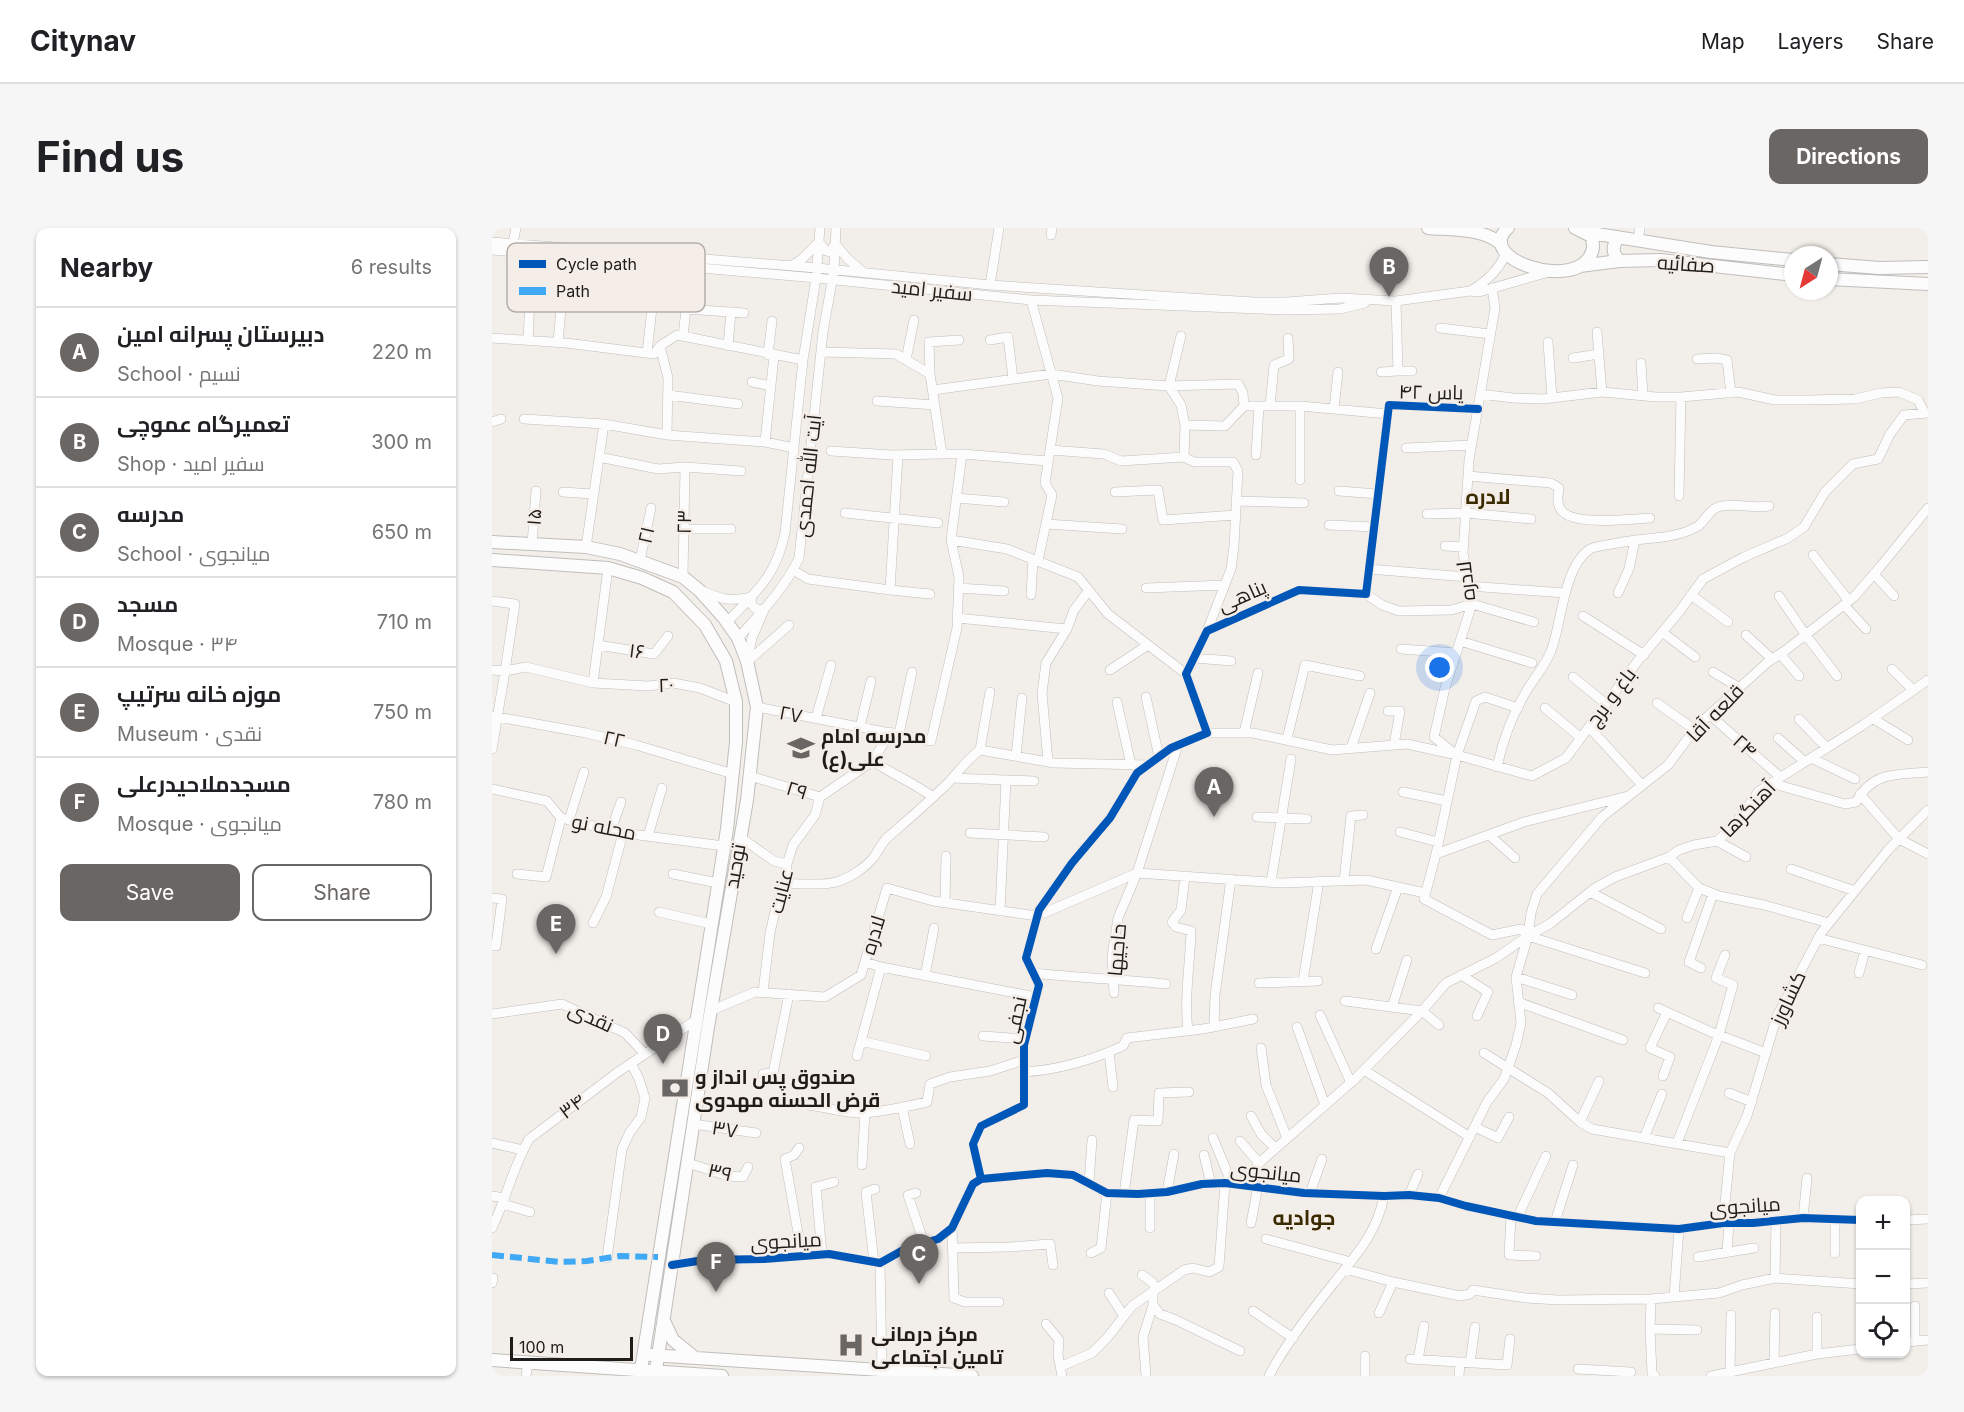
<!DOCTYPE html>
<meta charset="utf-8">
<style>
body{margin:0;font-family:Inter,Cairo,sans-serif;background:#f6f6f6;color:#202124}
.controls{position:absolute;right:18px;bottom:18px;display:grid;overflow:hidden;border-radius:12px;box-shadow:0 2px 4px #0004}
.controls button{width:54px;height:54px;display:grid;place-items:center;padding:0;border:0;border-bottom:2px solid #e0e0e0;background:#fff;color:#202124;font:30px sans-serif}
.compass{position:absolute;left:1292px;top:18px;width:54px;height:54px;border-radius:50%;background:#fff;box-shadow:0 2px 4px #0004;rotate:216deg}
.scale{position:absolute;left:18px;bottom:15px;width:123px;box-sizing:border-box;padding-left:6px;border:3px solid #1f1c1a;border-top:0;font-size:16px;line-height:21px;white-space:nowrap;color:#1f1c1a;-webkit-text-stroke:4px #f5ede7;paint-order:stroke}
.you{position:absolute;left:948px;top:440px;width:21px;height:21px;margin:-15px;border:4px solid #fff;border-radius:50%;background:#1a73e8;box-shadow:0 0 0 9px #1a73e833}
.badge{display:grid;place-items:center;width:39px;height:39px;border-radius:50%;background:#696663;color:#fff;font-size:20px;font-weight:700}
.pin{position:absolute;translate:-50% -50px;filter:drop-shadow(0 2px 3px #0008)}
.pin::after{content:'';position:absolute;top:32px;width:21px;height:18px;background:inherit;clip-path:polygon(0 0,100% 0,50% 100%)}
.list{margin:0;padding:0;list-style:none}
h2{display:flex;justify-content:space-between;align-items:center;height:78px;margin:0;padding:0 24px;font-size:26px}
h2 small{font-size:20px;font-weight:400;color:#757577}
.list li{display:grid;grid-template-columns:39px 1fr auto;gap:18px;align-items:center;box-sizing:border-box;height:90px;padding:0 24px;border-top:2px solid #e0e0e0}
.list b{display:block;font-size:22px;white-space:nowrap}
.list p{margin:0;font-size:20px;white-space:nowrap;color:#757577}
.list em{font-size:20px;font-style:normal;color:#757577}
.actions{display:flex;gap:12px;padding:18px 24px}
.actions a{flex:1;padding:14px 0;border:2px solid #696663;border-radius:12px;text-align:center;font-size:21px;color:#696663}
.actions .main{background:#696663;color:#fff}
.icon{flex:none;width:33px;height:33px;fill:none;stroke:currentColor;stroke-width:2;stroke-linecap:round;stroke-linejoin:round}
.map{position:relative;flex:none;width:1436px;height:1148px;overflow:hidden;border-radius:12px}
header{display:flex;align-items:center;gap:36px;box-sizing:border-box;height:84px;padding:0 30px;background:#fff;border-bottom:2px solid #e0e0e0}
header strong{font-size:28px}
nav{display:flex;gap:33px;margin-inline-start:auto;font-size:21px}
.intro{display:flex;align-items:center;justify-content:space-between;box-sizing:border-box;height:144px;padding:0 36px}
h1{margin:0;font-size:42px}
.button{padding:15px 27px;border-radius:12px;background:#696663;color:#fff;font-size:21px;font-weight:700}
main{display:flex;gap:36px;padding:0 36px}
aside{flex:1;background:#fff;border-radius:12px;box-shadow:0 2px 4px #0004}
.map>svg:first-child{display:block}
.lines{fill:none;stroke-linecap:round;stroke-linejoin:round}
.minor-casing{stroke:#c0bebb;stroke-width:10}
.major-casing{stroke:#c0bebb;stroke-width:14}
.minor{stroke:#fdfcfc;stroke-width:9}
.major{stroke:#fdfcfc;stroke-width:12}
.quiet{stroke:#3fa9f5;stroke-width:6;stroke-dasharray:12 6;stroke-linecap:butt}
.cycleway-casing{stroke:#f5ede7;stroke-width:11}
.cycleway{stroke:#0057b8;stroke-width:8}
.labels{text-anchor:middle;stroke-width:5;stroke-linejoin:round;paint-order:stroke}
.street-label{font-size:20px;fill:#1f1c1a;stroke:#f5ede7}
.poi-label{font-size:20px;font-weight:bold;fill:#1f1c1a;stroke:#f5ede7;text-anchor:start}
.neighbourhood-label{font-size:21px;font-weight:bold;fill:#3a2b01;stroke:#f5ede7}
.key{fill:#f5ede7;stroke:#b5aeaa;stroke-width:1.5}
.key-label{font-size:16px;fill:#1f1c1a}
</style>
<header>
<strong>Citynav</strong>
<nav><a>Map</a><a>Layers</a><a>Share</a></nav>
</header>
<div class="intro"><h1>Find us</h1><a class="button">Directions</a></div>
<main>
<aside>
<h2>Nearby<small>6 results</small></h2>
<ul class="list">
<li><span class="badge">A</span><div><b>دبیرستان پسرانه امین</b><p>School · نسیم</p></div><em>220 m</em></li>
<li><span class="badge">B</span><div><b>تعمیرگاه عموچی</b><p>Shop · سفیر امید</p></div><em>300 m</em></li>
<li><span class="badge">C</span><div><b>مدرسه</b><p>School · میانجوی</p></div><em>650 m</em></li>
<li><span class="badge">D</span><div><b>مسجد</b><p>Mosque · ۳۴</p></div><em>710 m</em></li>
<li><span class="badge">E</span><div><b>موزه خانه سرتیپ</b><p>Museum · نقدی</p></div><em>750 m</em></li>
<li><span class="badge">F</span><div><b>مسجدملاحیدرعلی</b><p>Mosque · میانجوی</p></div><em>780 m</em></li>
</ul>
<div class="actions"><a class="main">Save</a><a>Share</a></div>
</aside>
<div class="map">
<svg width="1436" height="1148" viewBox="0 0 1436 1148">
<rect width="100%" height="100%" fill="#f2eeea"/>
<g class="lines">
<defs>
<path id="minor" d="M559,7L560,0
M1146,13L1148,0
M0,14L325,40L498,57L761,74H795L848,70L904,73L978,63L987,64L1057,44
M20,21L24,0
M0,22L324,50L539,72L791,82L848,81L873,75
M299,38L310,31L327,14L334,23L338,24L343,16L356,31L371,44
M498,57L507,0
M980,62C995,53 1007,42 1014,25
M539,72L566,170L553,255L560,267L546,333
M135,79L143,34
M948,100L998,106
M1105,104L1110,164
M191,108L194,81L252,85
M689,108L677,158L746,156L751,165L752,178
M0,110L74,115L162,126L168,118L185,107L311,132
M36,112L38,71
M498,112L516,109L521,151
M66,114L70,70
M1056,114L1060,170
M236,118L239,84
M330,124L404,126L438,146L450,226H470L459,312
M155,125L160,80
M276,127L280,93
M1081,130L1107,126
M1205,131L1224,130L1235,132L1239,165
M414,132L422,92
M1149,135L1151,168
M906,143H920
M889,144L906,143L904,73
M438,146L437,114L467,112
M260,154L279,158
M441,162L559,146L606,153L677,158L689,177L693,197L733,198L752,178H808L896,186
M988,166L1021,170L1051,171L1110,164L1164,169H1189L1246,164L1283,172H1315L1363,171L1389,165L1407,164L1426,172L1432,184
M176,167L246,176
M385,173L443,177
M778,178L782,137L797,131L796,110
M808,178V252
M842,181L846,144
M32,191L112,196
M0,194L9,191
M693,197L692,229L702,234H741L746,243L742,318L739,341L715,403
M175,207L273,214L302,220
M273,214L282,128
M914,220L980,217
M558,222L612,226L629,233L692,229
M339,223L400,227L450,226
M470,226L556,233
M764,227L767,178
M107,229L166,241L193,239L249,243
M976,248L1059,255L1067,260C1066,268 1064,277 1070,283C1082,298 1139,291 1158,290
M847,263L886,266
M71,264L102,266
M623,264L666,262L671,292L744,287
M1187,268L1189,169
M464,270L512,274
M744,273L812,275
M353,285L446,295
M935,286L974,285L1039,291
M554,296L630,301
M837,297L883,299
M192,301H239
M1143,312C1163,310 1188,309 1206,298C1213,293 1217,282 1226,279C1242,274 1260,281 1277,278
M40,316L44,263
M953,318L971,319
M94,319L112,196L175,207L176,150L168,118
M1321,327L1357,373
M148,333L159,280
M877,341L975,349
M301,342L316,351L398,362L406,227
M1382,346L1402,368
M191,349L193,239
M977,358L1073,365
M467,360L512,363
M654,360L733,357
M208,362C229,371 237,374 260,369C257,378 263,382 272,382L260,410L255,433
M398,362L438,366
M874,366L890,377L907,383L959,382L980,376L1042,394
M539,367L541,331
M1199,367L1236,394
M1287,368L1313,406L1345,448
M0,373L23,376L13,443L34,439L101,455L116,340
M1352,377L1374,401
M1091,388L1152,427
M465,390L575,401
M235,394C265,363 284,348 293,305L311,132L324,50L328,0
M1170,404L1203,429
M1254,407L1280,431
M246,410C269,385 293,360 307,330L331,104L342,42L344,0
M968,413L1040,435
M106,417L162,426L176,408
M909,421L964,425
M1288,426L1307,448
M702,430L739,433
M256,433L297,397
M1400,441L1421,462
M0,442L13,443L0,521
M618,442L656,417
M1221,444L1246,459
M1081,449L1114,476
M101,455L156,458L181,455L208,460L244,474
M654,469L667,529
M625,474L639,537
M1165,475L1203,502
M265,479L439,513L465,400L467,349L459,312L515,321L586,349L616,386L694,446
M1026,480L993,469L984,473L965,527L944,626L932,671L1000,707L1029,701L1036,708
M1053,480L1089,510
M896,483H908L902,517
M1218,487L1288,549
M0,488L94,505L144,517L241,546
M324,490L339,437
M1380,490L1416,512
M1307,491L1335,520
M368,499L379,453
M1097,499L1150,557
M715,505H761L840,522L915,516L965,527L1040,548L1074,530L1145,434L1187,384L1211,351L1252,329L1296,310L1312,299L1333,264L1361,236L1386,231L1398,206L1412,187L1436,185
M752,505L766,445
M407,506L420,444
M1286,510L1313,534
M795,511L813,437L868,448
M686,517L645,645L789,655L874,652L933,665
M859,520L878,465
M488,522L562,535L656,537
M963,526L942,509L953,460L980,376L971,325L977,232L1003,80L1000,60
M524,528L530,470
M1319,530L1363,551
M381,533C400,546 422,555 441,569
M556,534L550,465L554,435L575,401L582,382L597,362
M1005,539C1011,511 1020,487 1035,462C1043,449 1053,438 1059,423C1070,395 1071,339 1098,321C1102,318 1134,314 1143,312L1137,341L1126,365
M258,548L328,569L381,533L398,504
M460,550L542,553
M1279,555L1353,576L1364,574C1381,543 1404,547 1436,544
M0,561L55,573L69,590L77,592L131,605L232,618
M911,564L955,573
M1368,566L1407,611L1436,626
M765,589L815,591
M77,592L92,544
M119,602L129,574
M908,604L946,614
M478,605L552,609
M997,607L1023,630
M156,608L170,560
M248,609L282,633L295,636
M1225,613L1254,629
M944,626L1032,594L1136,568
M1177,629L1207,660L1227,668L1272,677L1337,695
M1299,641L1363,663
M25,646L54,649L69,590
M181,646L226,655
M693,648L689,682L680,694L684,699L699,703C698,737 692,769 696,803
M852,653L859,588L871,587
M779,654L799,531
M294,656C308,655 332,658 344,654C358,650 373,640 382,629C386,623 390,615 395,610C415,593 434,576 453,558C465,546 474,532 488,522L498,464
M1098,664L1169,701
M0,670L10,671L4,718H0
M453,675L454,628
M508,683L514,552
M167,684L219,696
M545,688L645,645
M1195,690L1207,660
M101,695L114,669L131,605
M1036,708L1153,745
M1326,710L1430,737
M884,721L906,659
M373,734L389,739L544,769
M1209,740L1197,734L1221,666
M541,745C586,750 630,751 674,756
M1367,745L1373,722
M969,747L996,764L985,788
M433,748L442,700
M1024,749L1080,767
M811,753L827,653
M767,755L826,753
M271,764L278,705L285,675L294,656L295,636L301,617L323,587L328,569
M622,765L620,728L626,690L645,645
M853,773L930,783L947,797
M1026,774L1131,812
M900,779L915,732
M1166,780L1219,804L1274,825
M218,783L263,764L333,769L369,747L395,660L441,673L545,688
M0,786L70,776L133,805L153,826
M828,787L859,855
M722,799L723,767L739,651
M805,799L833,877
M491,808L534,811
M369,813L434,828
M769,820L774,857L795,910
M617,824L621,859
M992,825L1056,865L1088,894L1100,901L1238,925
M365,828L389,739
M872,842L978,909
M532,844C566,842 600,832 631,818L635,810L711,801L761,791
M271,846L281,845L297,766
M1171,848L1178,829L1158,820L1175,784
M1237,865L1260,874
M316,877C333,879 352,885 369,885C391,884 413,879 435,874L438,856L458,849L498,843L532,832
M410,879L418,916
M759,888L769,906L783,920
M1088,894L1107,853
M201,896L264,905
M983,899L1006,910L1017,889
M721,910L740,956
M1152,910L1170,866
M748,913L767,935
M0,915L31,922
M1185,915L1227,807L1241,757L1224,750L1233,727
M307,920L302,927L293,931L310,1028
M712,927L719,956
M196,935L236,948L251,949L256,939
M370,937L373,884
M489,951L481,916L489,898L532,877V817L547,757L534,730L547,682L580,635L618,590L645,545L679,520L715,505L694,446L715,403L807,362L874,366L897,177L986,181
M597,955L600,912
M753,957L767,935L863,851L930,783L954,755L1004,730L1036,708L1059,695L1103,660L1123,649L1177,629L1187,622L1202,617L1225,613L1240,600L1267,563L1371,497L1436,452
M675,964L682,926
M424,965L416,967L432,1015
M818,965L830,931
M632,966L642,892L666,893L667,865L697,864
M658,966V1000
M917,967L926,946
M0,968L13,970
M947,970L995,874L1012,851L1024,817L1029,795L1024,749L1036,708L1039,685L1045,666L1110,589L1176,537L1206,497L1276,434L1294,422L1362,369L1388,339L1436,280
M11,976L38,984
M1019,988L1017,1027L1044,1028
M1025,990L1054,928
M1311,990L1315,950
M1414,992L1436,991
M1063,994L1081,937
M759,995L766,958
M1231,995L1238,925L1255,888L1285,788L1329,705L1396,622L1436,582
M0,1000C14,971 21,939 37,911L126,844L204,792
M460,1000L462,1070L473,1074H507
M774,1011L859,1034
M460,1020L518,1019L558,1016L561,1037
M1235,1024L1237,995
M599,1025L609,1020L615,965
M1343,1025V991
M330,1026L324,959L342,954
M1206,1029L1262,1020
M115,1030L130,921L138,904L149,889L153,870L147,851L139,835
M382,1034L374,964L383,961
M388,1035L390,1143
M180,1037L212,1032L272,1031L337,1026L388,1035L413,1021L446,1011L460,1000L481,956L489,951L555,945L581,947L615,965L646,966L675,964L710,956L733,955L812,965L892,968L917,967L947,970L974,978L1044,993L1187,1001L1231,995H1261L1311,990L1368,992
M853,1041L901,1054L968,1068L978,1066L981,1062L1034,1070L1066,1072L1159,1071L1227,1065L1250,1057L1283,1050L1368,1056
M650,1047L660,1054L664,1061
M1283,1050L1284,993
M0,1055L1,1050
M1414,1056L1436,1055
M661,1063V1077L668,1086L684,1092L748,1123
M617,1065L632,1088
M1182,1069L1187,1001
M1159,1071L1158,1101L1160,1145L1163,1148
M761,1083L801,1110
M887,1085L901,1054
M1325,1089V1126
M554,1096L567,1112L566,1127L570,1148
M1158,1101L1205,1102
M1423,1113V1078
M1414,1114L1436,1112
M918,1131L1015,1137L1018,1111
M926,1132L932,1098
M978,1135L983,1099
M1282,1135L1283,1085
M569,1140L572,1137L600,1125L615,1110L640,1078L692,1042L701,1040L717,1044L727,1039L733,955
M1086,1141L1139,1144
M1238,1145L1239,1087
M34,1148L36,1135
M654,1148L651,1109L661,1077
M777,1148C792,1118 820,1082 841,1056C864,1027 885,1005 892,968
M873,1148V1128
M967,1148L968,1134
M1219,1148L1325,1126L1368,1121"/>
<path id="major" d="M936,0C959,2 991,0 1009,16
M1016,0C982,29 1075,62 1097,30C1102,22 1102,17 1099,8L1083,0
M1093,4L1219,24L1301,32
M1126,10C1120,18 1120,25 1127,33
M1337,36L1387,40L1436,39
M1088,38L1127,33L1168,32L1301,47
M1337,51L1436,56
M0,314L94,319L128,326L191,349L207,362L232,390L246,410L255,433L265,479L255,572L216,799L163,1148
M0,332L116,340L150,350L181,364L213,397L234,433L244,474V514L235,601L148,1148
M172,1093L181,1112L202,1129
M159,1127L480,1148
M0,1132L230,1148"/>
</defs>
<use href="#minor" class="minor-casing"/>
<use href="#major" class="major-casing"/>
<use href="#minor" class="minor"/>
<use href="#major" class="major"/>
<path class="quiet" d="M0,1027L68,1034L95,1033L128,1028L166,1029"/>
<defs>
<path id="cycleway" d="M489,951L481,916L489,898L532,877V817L547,757L534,730L547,682L580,635L618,590L645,545L679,520L715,505L694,446L715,403L807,362L874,366L897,177L986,181
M180,1037L212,1032L272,1031L337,1026L388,1035L413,1021L446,1011L460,1000L481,956L489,951L555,945L581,947L615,965L646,966L675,964L710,956L733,955L812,965L892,968L917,967L947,970L974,978L1044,993L1187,1001L1231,995H1261L1311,990L1368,992"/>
</defs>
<use href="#cycleway" class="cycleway-casing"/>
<use href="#cycleway" class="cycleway"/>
</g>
<defs>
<symbol id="school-bare" viewBox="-9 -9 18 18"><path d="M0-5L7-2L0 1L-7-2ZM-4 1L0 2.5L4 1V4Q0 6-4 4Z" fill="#696663" stroke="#f5ede7" stroke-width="2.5" paint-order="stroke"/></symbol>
<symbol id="bank-bare" viewBox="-9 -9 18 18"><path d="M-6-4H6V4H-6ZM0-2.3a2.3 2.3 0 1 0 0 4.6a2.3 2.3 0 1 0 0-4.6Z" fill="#696663" stroke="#f5ede7" stroke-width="2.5" paint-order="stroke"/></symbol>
<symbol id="hospital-bare" viewBox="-9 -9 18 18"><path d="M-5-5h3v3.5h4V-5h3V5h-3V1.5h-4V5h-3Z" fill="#696663" stroke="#f5ede7" stroke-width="2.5" paint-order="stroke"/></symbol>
</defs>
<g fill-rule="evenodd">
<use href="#school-bare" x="290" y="501" width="38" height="38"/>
<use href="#bank-bare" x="164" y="841" width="38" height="38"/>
<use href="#hospital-bare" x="340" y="1098" width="38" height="38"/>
</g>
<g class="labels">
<g class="street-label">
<text transform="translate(1194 36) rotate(4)" y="7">صفائیه</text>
<text transform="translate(440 62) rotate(6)" y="7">سفیر امید</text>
<text transform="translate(939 164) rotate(1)" y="7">یاس ۴۲</text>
<text transform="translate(316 248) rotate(-84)" y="7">آیت الله احمدی</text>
<text transform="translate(42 289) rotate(-86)" y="7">۱۵</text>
<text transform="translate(192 294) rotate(-89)" y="7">۲۳</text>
<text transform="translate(154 307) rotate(-77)" y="7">۲۱</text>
<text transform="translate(974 353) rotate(-97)" y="7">لادره</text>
<text transform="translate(750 368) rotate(-24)" y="7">پناهی</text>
<text transform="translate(145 423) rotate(7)" y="7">۱۶</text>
<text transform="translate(174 457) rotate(-2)" y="7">۲۰</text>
<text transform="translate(1119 469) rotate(-53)" y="7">باغ و برج</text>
<text transform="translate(1223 485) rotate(-46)" y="7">قلعه آقا</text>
<text transform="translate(299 486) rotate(11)" y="7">۲۷</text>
<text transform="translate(122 511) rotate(13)" y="7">۲۲</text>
<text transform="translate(1253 518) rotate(42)" y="7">۲۴</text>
<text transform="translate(305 562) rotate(17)" y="7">۲۹</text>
<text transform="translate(1256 581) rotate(-46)" y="7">آهنگرها</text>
<text transform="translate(112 599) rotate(11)" y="7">محله نو</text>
<text transform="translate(243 638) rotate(-80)" y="7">توحید</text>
<text transform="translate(289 663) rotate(-76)" y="7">عنایت</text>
<text transform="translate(381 707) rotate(-73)" y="7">لادره</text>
<text transform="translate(625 722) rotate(-85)" y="7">حاجیها</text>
<text transform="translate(1296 770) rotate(-65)" y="7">کشاورز</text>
<text transform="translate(99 789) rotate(24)" y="7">نقدی</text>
<text transform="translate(523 792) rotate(-78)" y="7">نجفی</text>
<text transform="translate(80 878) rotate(-37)" y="7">۳۴</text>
<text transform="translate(233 901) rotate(9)" y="7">۳۷</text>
<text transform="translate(228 944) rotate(13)" y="7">۳۹</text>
<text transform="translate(774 944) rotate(6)" y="7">میانجوی</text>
<text transform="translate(1253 978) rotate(-4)" y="7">میانجوی</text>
<text transform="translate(294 1013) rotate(-3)" y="7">میانجوی</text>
</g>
<g class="poi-label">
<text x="329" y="515">مدرسه امام<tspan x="329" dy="23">علی(ع)</tspan></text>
<text x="203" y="856">صندوق پس انداز و<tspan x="203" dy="23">قرض الحسنه مهدوی</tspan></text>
<text x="379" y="1113">مرکز درمانی<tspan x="379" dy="23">تامین اجتماعی</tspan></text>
</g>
<g class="neighbourhood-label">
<text x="996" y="276">لادره</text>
<text x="812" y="997">جوادیه</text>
</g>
</g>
<rect x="15" y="15" width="198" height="69" rx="9" class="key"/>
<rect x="27" y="32" width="27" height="8" fill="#0057b8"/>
<rect x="27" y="59" width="27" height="8" fill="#3fa9f5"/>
<g class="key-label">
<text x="64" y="42">Cycle path</text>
<text x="64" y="69">Path</text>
</g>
</svg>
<div class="controls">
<button>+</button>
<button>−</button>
<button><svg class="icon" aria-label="locate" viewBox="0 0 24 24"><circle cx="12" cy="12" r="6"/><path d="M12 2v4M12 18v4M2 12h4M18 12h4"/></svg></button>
</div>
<svg class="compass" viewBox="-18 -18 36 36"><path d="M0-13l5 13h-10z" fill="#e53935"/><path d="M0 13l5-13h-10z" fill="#757577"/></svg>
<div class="scale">100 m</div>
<div class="you"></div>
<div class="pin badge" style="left:722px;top:589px">A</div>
<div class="pin badge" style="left:897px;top:69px">B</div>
<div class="pin badge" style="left:427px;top:1056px">C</div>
<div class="pin badge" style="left:171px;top:836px">D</div>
<div class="pin badge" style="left:64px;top:726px">E</div>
<div class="pin badge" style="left:224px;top:1064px">F</div>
</div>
</main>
